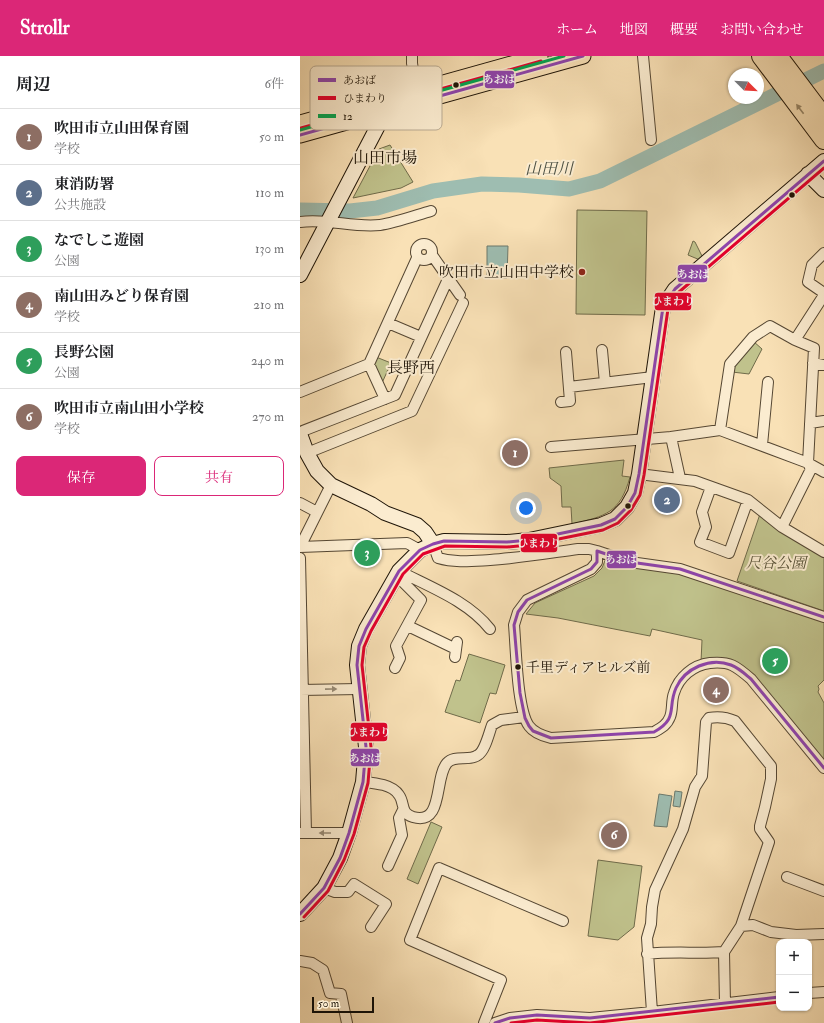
<!DOCTYPE html>
<html lang="ja">
<meta charset="utf-8">
<style>
body{margin:0;font-family:"IM FELL Double Pica","Noto Serif JP",serif;background:#f2f2f2;color:#202124}
.controls{position:absolute;right:12px;bottom:12px;display:grid;overflow:hidden;border-radius:8px;box-shadow:0 1px 3px #0004}
.controls button{width:36px;height:36px;display:grid;place-items:center;padding:0;border:0;border-bottom:1px solid #e0e0e0;background:#fff;color:#202124;font:20px sans-serif}
.compass{position:absolute;left:428px;top:12px;width:36px;height:36px;border-radius:50%;background:#fff;box-shadow:0 1px 3px #0004;rotate:114deg}
.scale{position:absolute;left:12px;bottom:10px;width:62px;box-sizing:border-box;padding-left:4px;border:2px solid #1e1407;border-top:0;font-size:11px;line-height:14px;white-space:nowrap;color:#1e1407;-webkit-text-stroke:3px #fbecd0;paint-order:stroke}
.you{position:absolute;left:226px;top:452px;width:14px;height:14px;margin:-10px;border:3px solid #fff;border-radius:50%;background:#1a73e8;box-shadow:0 0 0 6px #1a73e833}
.badge{display:grid;place-items:center;width:26px;height:26px;border-radius:50%;background:#db2777;color:#fff;font-size:13px;font-weight:700}
.pin{position:absolute;translate:-50% -50%;border:2px solid #fff;box-shadow:0 1px 4px #0006}
.list{margin:0;padding:0;list-style:none}
h2{display:flex;justify-content:space-between;align-items:center;height:52px;margin:0;padding:0 16px;font-size:17px}
h2 small{font-size:13px;font-weight:400;color:#757577}
.list li{display:grid;grid-template-columns:26px 1fr auto;gap:12px;align-items:center;box-sizing:border-box;height:56px;padding:0 16px;border-top:1px solid #e0e0e0}
.list b{display:block;font-size:15px;white-space:nowrap}
.list p{margin:0;font-size:13px;white-space:nowrap;color:#757577}
.list em{font-size:13px;font-style:normal;color:#757577}
.actions{display:flex;gap:8px;padding:12px 16px}
.actions a{flex:1;padding:9px 0;border:1px solid #db2777;border-radius:8px;text-align:center;font-size:14px;color:#db2777}
.actions .main{background:#db2777;color:#fff}
.map{position:relative;flex:none;width:524px;height:967px;overflow:hidden}
header{display:flex;align-items:center;gap:24px;box-sizing:border-box;height:56px;padding:0 20px;background:#db2777;color:#fff}
header strong{font-size:19px}
nav{display:flex;gap:22px;margin-inline-start:auto;font-size:14px}
main{display:flex}
aside{flex:1;background:#fff}
.map>svg:first-child{display:block}
.green{fill:#c0c28c;stroke:#6f6b4a}
.water{fill:#9ebdb1;stroke:#6b796d}
.lines{fill:none;stroke-linecap:round;stroke-linejoin:round}
.river{stroke:#9ebdb1;stroke-width:15}
.street-casing{stroke:#554733;stroke-width:12}
.secondary-casing{stroke:#1e1407;stroke-width:16}
.primary-casing{stroke:#1e1407;stroke-width:17}
.highway-casing{stroke:#1e1407;stroke-width:20}
.street{stroke:#fbecd0;stroke-width:10}
.secondary{stroke:#fbecd0;stroke-width:14}
.primary{stroke:#f9e1b6;stroke-width:15}
.highway{stroke:#f9e1b6;stroke-width:18}
.bus-1-casing{stroke:#fbecd0;stroke-width:6}
.bus-2-casing{stroke:#fbecd0;stroke-width:6}
.bus-3-casing{stroke:#fbecd0;stroke-width:6}
.bus-1{stroke:#8e44ad;stroke-width:3}
.bus-2{stroke:#e4002b;stroke-width:3}
.bus-3{stroke:#00a651;stroke-width:3}
.oneway{fill:#968567}
.oneway2{fill:#988b76}
.bus-dot{fill:#1e1407;stroke:#fbecd0;stroke-width:1.5}
.poi-dot{fill:#8f2418;stroke:#fbecd0;stroke-width:1.5}
.labels{text-anchor:middle;stroke-width:4;stroke-linejoin:round;paint-order:stroke}
.bus-label{font-size:14px;fill:#1e1407;stroke:#fbecd0;text-anchor:start}
.poi-label{font-size:15px;fill:#1e1407;stroke:#fbecd0;text-anchor:end}
.park-label{font-size:15px;font-style:italic;fill:#575136;stroke:#fbecd0}
.neighbourhood-label{font-size:16px;fill:#1e1407;stroke:#fbecd0}
.water-label{font-size:16px;font-style:italic;fill:#4b4f42;stroke:#fbecd0}
.key{fill:#fbecd0;stroke:#b9ab94;stroke-width:1}
.key-label{font-size:11px;fill:#1e1407}
.line-badge{stroke:#fbecd0;stroke-width:1.5}
.badge-label{font-size:11px;text-anchor:middle;font-weight:bold;fill:#fff}
</style>
<header>
<strong>Strollr</strong>
<nav><a>ホーム</a><a>地図</a><a>概要</a><a>お問い合わせ</a></nav>
</header>
<main>
<aside>
<h2>周辺<small>6件</small></h2>
<ul class="list">
<li><span class="badge" style="background:#8d6e63">1</span><div><b>吹田市立山田保育園</b><p>学校</p></div><em>50 m</em></li>
<li><span class="badge" style="background:#5c6f8a">2</span><div><b>東消防署</b><p>公共施設</p></div><em>110 m</em></li>
<li><span class="badge" style="background:#2e9e5b">3</span><div><b>なでしこ遊園</b><p>公園</p></div><em>130 m</em></li>
<li><span class="badge" style="background:#8d6e63">4</span><div><b>南山田みどり保育園</b><p>学校</p></div><em>210 m</em></li>
<li><span class="badge" style="background:#2e9e5b">5</span><div><b>長野公園</b><p>公園</p></div><em>240 m</em></li>
<li><span class="badge" style="background:#8d6e63">6</span><div><b>吹田市立南山田小学校</b><p>学校</p></div><em>270 m</em></li>
</ul>
<div class="actions"><a class="main">保存</a><a>共有</a></div>
</aside>
<div class="map">
<svg width="524" height="967" viewBox="0 0 524 967">
<rect width="100%" height="100%" fill="#f9e1b6"/>
<filter id="stains"><feTurbulence type="fractalNoise" baseFrequency=".005" numOctaves="4"/><feColorMatrix values="0 0 0 0 .2 0 0 0 0 .09 0 0 0 0 .02 0 0 0 .5 -.17"/></filter>
<radialGradient id="worn" r=".72"><stop offset=".6" stop-color="#630" stop-opacity="0"/><stop offset="1" stop-color="#630" stop-opacity=".3"/></radialGradient>
<path class="green" d="M90,89L113,126L101,132L53,142L79,93Z
M277,154L347,155L345,259L276,258Z
M393,185L395,186L402,200L400,204L388,199Z
M453,285L462,293L449,318L432,316L431,311Z
M76,301L91,307L82,327L74,308Z
M324,404L322,420L330,421C320,457 306,460 272,468L271,451H262L261,430L250,422L249,412Z
M460,458L524,499V555L437,525Z
M78,492V501L57,502L56,493Z
M306,502L378,516L524,565V624L518,630L519,633L518,636L524,647V707L437,608L401,606L402,584L352,573L350,580L258,562L226,558L235,547L294,520L302,512Z
M169,598L205,609L196,638L190,637L180,667L145,656L156,624L160,625Z
M131,766L142,771L118,828L107,823Z
M298,804L342,810L334,871L318,884L288,880Z"/>
<path class="water" d="M187,190H208L207,222H187Z
M375,735L382,736L380,751L373,750Z
M359,738L372,740L367,771L354,770Z"/>
<g class="lines">
<path class="river" d="M0,154L50,155L77,152L133,135L182,128L219,129L269,133L300,125L524,15"/>
<defs>
<path id="street" d="M112,0V7L116,35
M343,0L351,84
M0,166C27,162 53,172 80,169C95,167 117,159 131,155
M116 196a8 8 0 1 1 16 0a8 8 0 1 1-16 0Z
M524,197L512,209L508,226L524,237
M132,199L160,239
M88,267L121,281
M302,294L305,327
M513,307L524,309
M69,308L85,343
M269,331L353,321
M0,336L69,308L117,202
M261,346L270,345L266,296
M510,367L524,365
M420,374L430,308L453,281L470,270L495,284L524,239
M0,376L95,339L148,223
M462,389L468,326
M251,391L371,381
M7,397L112,355L163,247
M339,418L395,425L448,444L482,471L524,496
M380,422L371,381L420,374L508,407L524,416
M411,431L402,456L406,471L400,486L429,497L448,444
M0,447L17,456
M482,471L511,413L508,407L514,292L495,284
M133,488L138,502C155,507 172,505 190,504C219,502 249,497 278,493H289L297,495
M0,491L107,487L120,494
M0,491L31,429
M0,502L6,777
M99,515C130,531 168,545 190,573
M524,561L380,513L330,506L297,495V506L291,513L227,544L218,556L214,569C216,591 217,654 229,670C234,677 243,680 251,682L354,676C361,672 367,669 370,661C373,654 371,645 374,637C379,621 393,609 410,607C430,605 436,610 451,623L524,712
M108,570L156,593
M155,601L157,586
M95,612L100,602L96,590L121,544L97,520
M0,634L59,633
M63,726C74,727 92,728 99,739C105,747 100,757 113,761C144,770 134,722 147,707C155,698 169,706 178,699C185,695 189,677 192,669L201,664L224,661
M0,777H49
M88,810L102,779L99,762L103,754
M487,821L524,835
M24,832L35,836H48L54,828L86,848L71,871
M441,870L453,869L471,876L496,879L524,878
M347,898C373,895 398,898 424,896
M0,905L12,907L23,914L30,937L41,938L47,967
M509,937L524,936
M352,956L347,882L351,868L352,851L355,834L383,773L395,731L402,720L406,666L409,662C419,660 426,661 435,665L471,710V723L465,751L460,770V773L469,786L441,870L424,896L425,948
M184,967L201,924L110,884L139,812L263,865
M195,967L210,962L237,959L290,962L352,956L479,941"/>
<path id="secondary" d="M508,118L524,134
M0,219L81,64L77,46
M0,378L7,397L17,415L31,429L71,448L85,457L117,469L125,476L133,488
M0,858L24,832L40,802L49,777L63,726L66,691L57,609L59,590L66,573L99,515L120,494L133,488L144,485L207,486L229,484L301,469L315,463L327,451L335,437L339,418L363,251L375,233L524,105"/>
<path id="primary" d="M0,67L240,0
M0,79L283,0"/>
<path id="highway" d="M461,0L524,84
M478,0L524,61"/>
</defs>
<use href="#street" class="street-casing"/>
<use href="#secondary" class="secondary-casing"/>
<use href="#primary" class="primary-casing"/>
<use href="#highway" class="highway-casing"/>
<use href="#street" class="street"/>
<use href="#secondary" class="secondary"/>
<use href="#primary" class="primary"/>
<use href="#highway" class="highway"/>
<defs>
<path id="bus-1" d="M0,79L283,0
M524,561L380,513L330,506L297,495V506L291,513L227,544L218,556L214,569L220,637L225,662L229,670L233,675L251,682L354,676C379,662 367,652 376,632C385,612 410,601 431,609C439,612 445,618 451,623L524,712
M0,858L24,832L40,802L49,777L63,726L66,691L57,609L59,590L66,573L99,515L120,494L133,488L144,485L207,486L229,484L301,469L315,463L327,451L335,437L339,418L363,251L375,233L524,105
M195,967L210,962L237,959L290,962L479,941"/>
<path id="bus-2" d="M1,72L241,5
M4,861L28,835L44,804L54,778L68,727L71,691L62,609L64,591L71,575L103,518L123,498L145,490L207,491L229,489L303,474L318,467L331,454L340,439L344,419L368,253L379,236L524,112
M211,967L237,964L290,967L479,946"/>
<path id="bus-3" d="M0,74L264,0"/>
</defs>
<use href="#bus-1" class="bus-1-casing"/>
<use href="#bus-2" class="bus-2-casing"/>
<use href="#bus-3" class="bus-3-casing"/>
<use href="#bus-1" class="bus-1"/>
<use href="#bus-2" class="bus-2"/>
<use href="#bus-3" class="bus-3"/>
</g>
<defs><path id="oneway-solid" d="M-6-.8H1V-3.2L6.5 0L1 3.2V.8H-6Z"/></defs>
<use class="oneway" href="#oneway-solid" transform="translate(500 53) rotate(-127)"/>
<g class="oneway2">
<use href="#oneway-solid" transform="translate(31 633) rotate(-1)"/>
<use href="#oneway-solid" transform="translate(25 777) rotate(180)"/>
</g>
<g class="bus-dot">
<circle cx="156" cy="29" r="3.5"/>
<circle cx="492" cy="139" r="3.5"/>
<circle cx="328" cy="450" r="3.5"/>
<circle cx="218" cy="611" r="3.5"/>
</g>
<circle class="poi-dot" cx="282" cy="216" r="4"/>
<g class="labels">
<g class="bus-label">
<text x="226" y="616">千里ディアヒルズ前</text>
</g>
<g class="poi-label">
<text x="274" y="221">吹田市立山田中学校</text>
</g>
<g class="park-label">
<text x="476" y="512">尺谷公園</text>
</g>
<g class="neighbourhood-label">
<text x="85" y="107">山田市場</text>
<text x="111" y="317">長野西</text>
</g>
<g class="water-label">
<text x="249" y="118">山田川</text>
</g>
</g>
<rect x="10" y="10" width="132" height="64" rx="6" class="key"/>
<rect x="18" y="22" width="18" height="4" fill="#8e44ad"/>
<rect x="18" y="40" width="18" height="4" fill="#e4002b"/>
<rect x="18" y="58" width="18" height="4" fill="#00a651"/>
<g class="key-label">
<text x="43" y="28">あおば</text>
<text x="43" y="46">ひまわり</text>
<text x="43" y="64">12</text>
</g>
<g class="line-badge">
<rect x="184" y="14" width="31" height="19" rx="4" fill="#8e44ad"/>
<rect x="377" y="208" width="31" height="19" rx="4" fill="#8e44ad"/>
<rect x="354" y="236" width="38" height="19" rx="4" fill="#e4002b"/>
<rect x="220" y="477" width="38" height="20" rx="4" fill="#e4002b"/>
<rect x="306" y="494" width="31" height="19" rx="4" fill="#8e44ad"/>
<rect x="50" y="666" width="38" height="20" rx="4" fill="#e4002b"/>
<rect x="50" y="692" width="30" height="19" rx="4" fill="#8e44ad"/>
</g>
<g class="badge-label">
<text x="199" y="27">あおば</text>
<text x="393" y="222">あおば</text>
<text x="373" y="249">ひまわり</text>
<text x="239" y="491">ひまわり</text>
<text x="321" y="507">あおば</text>
<text x="69" y="680">ひまわり</text>
<text x="65" y="706">あおば</text>
</g>
<rect width="100%" height="100%" filter="url(#stains)"/>
<rect width="100%" height="100%" fill="url(#worn)"/>
</svg>
<div class="controls">
<button>+</button>
<button>−</button>
</div>
<svg class="compass" viewBox="-18 -18 36 36"><path d="M0-13l5 13h-10z" fill="#e53935"/><path d="M0 13l5-13h-10z" fill="#757577"/></svg>
<div class="scale">50 m</div>
<div class="you"></div>
<div class="pin badge" style="left:215px;top:397px;background:#8d6e63">1</div>
<div class="pin badge" style="left:367px;top:444px;background:#5c6f8a">2</div>
<div class="pin badge" style="left:67px;top:497px;background:#2e9e5b">3</div>
<div class="pin badge" style="left:416px;top:634px;background:#8d6e63">4</div>
<div class="pin badge" style="left:475px;top:605px;background:#2e9e5b">5</div>
<div class="pin badge" style="left:314px;top:779px;background:#8d6e63">6</div>
</div>
</main>
